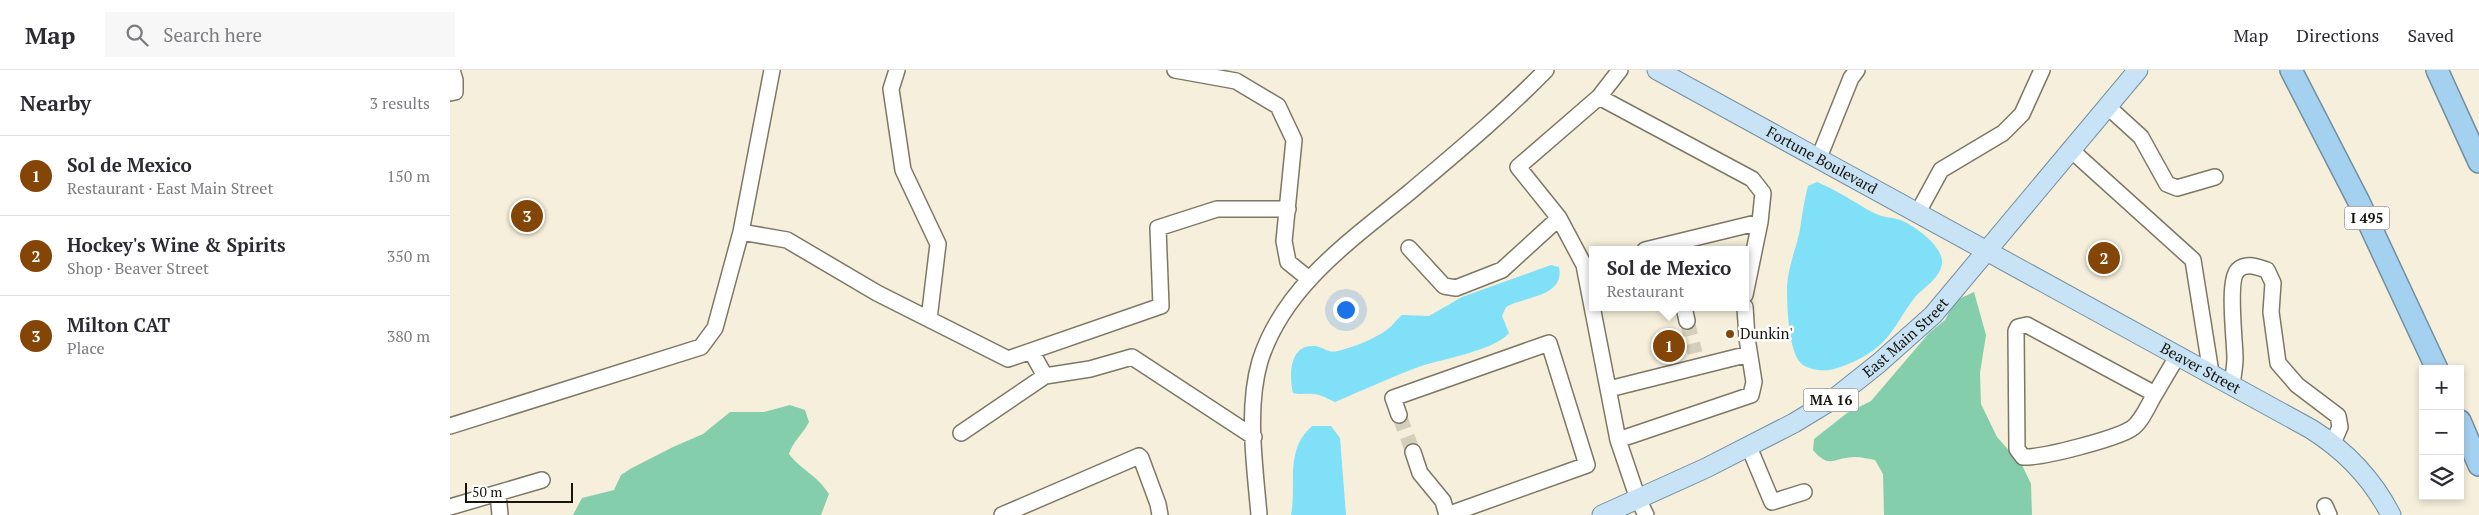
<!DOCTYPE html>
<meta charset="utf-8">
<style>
body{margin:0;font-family:"PT Serif",serif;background:#f7f7f7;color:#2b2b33}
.controls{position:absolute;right:15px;bottom:15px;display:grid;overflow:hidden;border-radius:0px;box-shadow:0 2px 8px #0003}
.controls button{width:45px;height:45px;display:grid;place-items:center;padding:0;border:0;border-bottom:1px solid #e1e1e2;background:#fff;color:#2b2b33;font:25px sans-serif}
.scale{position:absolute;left:15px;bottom:12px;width:108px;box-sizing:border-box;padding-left:5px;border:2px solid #16140d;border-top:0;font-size:14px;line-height:18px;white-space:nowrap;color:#16140d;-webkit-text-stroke:4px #fff;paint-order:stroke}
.you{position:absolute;left:895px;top:239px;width:18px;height:18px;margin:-12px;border:4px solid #fff;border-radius:50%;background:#1a73e8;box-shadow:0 0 0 8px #1a73e833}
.badge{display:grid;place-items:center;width:32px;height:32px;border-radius:50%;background:#844606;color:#fff;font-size:16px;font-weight:700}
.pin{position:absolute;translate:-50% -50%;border:2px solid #fff;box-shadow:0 1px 5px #0006}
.popup{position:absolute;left:1139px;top:176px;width:160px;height:65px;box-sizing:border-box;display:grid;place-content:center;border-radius:0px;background:#fff;filter:drop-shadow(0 1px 4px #0005);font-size:16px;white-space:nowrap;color:#7c7c81}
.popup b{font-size:19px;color:#2b2b33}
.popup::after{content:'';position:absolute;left:50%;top:100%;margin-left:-10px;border:10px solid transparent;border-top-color:#fff}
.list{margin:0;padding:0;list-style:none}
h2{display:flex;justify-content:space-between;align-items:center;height:65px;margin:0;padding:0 20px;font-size:21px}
h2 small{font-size:16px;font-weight:400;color:#7c7c81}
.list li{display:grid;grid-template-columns:32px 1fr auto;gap:15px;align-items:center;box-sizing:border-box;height:80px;padding:0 20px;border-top:1px solid #e1e1e2}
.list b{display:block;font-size:19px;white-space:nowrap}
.list p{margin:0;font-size:16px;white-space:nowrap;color:#7c7c81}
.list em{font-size:16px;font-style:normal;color:#7c7c81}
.icon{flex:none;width:28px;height:28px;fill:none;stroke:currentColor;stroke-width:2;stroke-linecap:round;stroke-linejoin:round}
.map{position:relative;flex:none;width:2029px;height:445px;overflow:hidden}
header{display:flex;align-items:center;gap:30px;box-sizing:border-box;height:70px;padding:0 25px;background:#fff;border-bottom:1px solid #e1e1e2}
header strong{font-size:24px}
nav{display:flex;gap:28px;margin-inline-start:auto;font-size:18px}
.search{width:350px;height:45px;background:#f7f7f7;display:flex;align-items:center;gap:12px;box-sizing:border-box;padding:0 18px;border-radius:0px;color:#7c7c81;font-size:19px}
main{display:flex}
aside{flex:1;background:#fff}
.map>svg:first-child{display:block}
.green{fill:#85ceac}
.water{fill:#7fe0f7}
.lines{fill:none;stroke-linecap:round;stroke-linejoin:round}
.minor-tunnel{stroke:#d4cebc;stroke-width:15;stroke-dasharray:15 8;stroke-linecap:butt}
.minor-casing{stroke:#7d7765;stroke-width:18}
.major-casing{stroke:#728fa0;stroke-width:21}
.highway-casing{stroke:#728fa0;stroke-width:24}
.minor{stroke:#fff;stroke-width:15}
.major{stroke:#c8e3f5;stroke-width:19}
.highway{stroke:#a4d1ef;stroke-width:21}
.poi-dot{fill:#844606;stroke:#fff;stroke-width:2}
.labels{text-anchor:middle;stroke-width:5;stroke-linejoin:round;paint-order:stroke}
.shield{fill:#fff;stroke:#5c5a56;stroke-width:1}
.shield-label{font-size:14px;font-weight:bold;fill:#16140d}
.street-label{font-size:15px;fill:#16140d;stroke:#fff}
.poi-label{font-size:15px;fill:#16140d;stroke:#fff;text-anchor:start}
</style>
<header>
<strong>Map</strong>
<div class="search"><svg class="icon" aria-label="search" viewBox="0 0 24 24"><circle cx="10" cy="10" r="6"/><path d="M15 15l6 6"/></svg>Search here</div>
<nav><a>Map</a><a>Directions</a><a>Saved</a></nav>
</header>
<main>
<aside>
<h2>Nearby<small>3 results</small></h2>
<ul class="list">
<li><span class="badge">1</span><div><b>Sol de Mexico</b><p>Restaurant · East Main Street</p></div><em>150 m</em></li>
<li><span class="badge">2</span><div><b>Hockey's Wine &amp; Spirits</b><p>Shop · Beaver Street</p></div><em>350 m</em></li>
<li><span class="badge">3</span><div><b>Milton CAT</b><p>Place</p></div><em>380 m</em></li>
</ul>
</aside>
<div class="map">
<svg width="2029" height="445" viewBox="0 0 2029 445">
<rect width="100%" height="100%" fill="#f6efdb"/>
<path class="green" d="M1524,222L1536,265L1530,303L1531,334L1547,367L1572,395L1581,414L1582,445H1434L1433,404L1425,390C1419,389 1412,387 1405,387C1384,387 1380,400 1363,380L1364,369L1397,343L1421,331L1479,263L1495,250L1505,231Z
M340,335L355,340L359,352C353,364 343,371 339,384C352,401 366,404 379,424L371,445H123L132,428L164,420L171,405L180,399L223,377L253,364L280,342H314Z"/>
<path class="water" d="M1367,112C1387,120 1405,133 1424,143C1433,148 1444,147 1453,151C1467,158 1486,172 1491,186C1497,203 1476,216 1466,226C1454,240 1446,259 1433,272C1420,285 1401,294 1384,299C1374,302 1355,300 1349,291C1338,276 1337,234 1337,216C1338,197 1346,179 1350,160C1352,145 1354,131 1358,116Z
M1101,195L1109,197C1115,227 1076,226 1056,237L1052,246L1059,263C1043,282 988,289 963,299C937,309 911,321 885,332C878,329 872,325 864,324C856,323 851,325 843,323C839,307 839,276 862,276C872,275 877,284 888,281C904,277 925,269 938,259C943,255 947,249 952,245L979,246L1012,227Z
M862,356H881L890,368L896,445H841C847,414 834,381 862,356Z"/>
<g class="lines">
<path class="minor-tunnel" d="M1237,251L1245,283
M949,345L963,382"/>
<defs>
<path id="minor" d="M447,0L441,19L453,100L488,174L479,249
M725,0L786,11L828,36L844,70L834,171L838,192L859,209
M1170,0L1149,27L1068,97L1109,148L1134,195L1168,370L1188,429L1196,445
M0,23L5,22V10L2,0
M1149,27L1302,109L1313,123L1310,152L1295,225
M1657,36L1691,67L1717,114L1727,118L1765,107
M1620,79L1743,190L1761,303
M1368,90L1401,8L1407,0
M1467,144L1491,100L1553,63L1572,44L1592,0
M291,162L337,170L427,223L558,289L711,236L708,158L767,139H838
M959,178L994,216L1006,218L1052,200L1109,148
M1195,180L1310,152
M1234,237L1237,251
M581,281L595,306
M1782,315C1783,306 1785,297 1785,288C1785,271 1777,210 1788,200C1796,192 1807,197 1817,200L1823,213L1821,242L1828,293L1847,315L1888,346L1890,357L1883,373
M1159,319L1299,284
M1705,324C1698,335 1692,352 1681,359C1664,369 1593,388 1573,387L1567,379L1566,261L1568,257L1577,255L1705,324L1728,285
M949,345L943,328L1099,273L1137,395L997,445L993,431L970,403L963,382
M0,356L251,277L265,258L291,162L322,0
M511,363L595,306L640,299L682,287L804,367
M1168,370L1301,325L1304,312L1297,268L1295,237
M1299,377L1322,432L1354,422
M48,423L50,445
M1875,436L1879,445
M0,437L92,410
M552,445L689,386L691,388L708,434L710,445
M809,445C805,396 796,339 810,291C834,215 903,169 961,121C1007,82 1054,43 1096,0"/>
<g id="major">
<path id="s1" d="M1207,0L1861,359C1896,381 1922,408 1941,445"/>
<path id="s2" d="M1152,445L1256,398L1344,353L1385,328L1429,293L1483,245L1688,0"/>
</g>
<path id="highway" d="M1841,0L1909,132L1987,299
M1987,0L2029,92
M2010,351L2029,395"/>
</defs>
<use href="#minor" class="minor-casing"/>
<use href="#major" class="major-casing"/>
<use href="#highway" class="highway-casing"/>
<use href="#minor" class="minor"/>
<use href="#major" class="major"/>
<use href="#highway" class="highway"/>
</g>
<circle class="poi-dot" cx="1280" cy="264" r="5"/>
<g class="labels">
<g class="shield">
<rect x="1894.5" y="136.5" width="45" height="23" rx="4"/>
<rect x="1353.5" y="318.5" width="55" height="23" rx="4"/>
</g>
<g class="shield-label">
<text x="1917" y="153">I 495</text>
<text x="1381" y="335">MA 16</text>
</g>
<g class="street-label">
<text dy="5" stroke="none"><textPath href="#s1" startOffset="188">Fortune Boulevard</textPath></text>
<text dy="5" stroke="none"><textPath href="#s2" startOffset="354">East Main Street</textPath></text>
<text dy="5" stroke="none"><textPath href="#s1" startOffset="620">Beaver Street</textPath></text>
</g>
<g class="poi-label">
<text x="1290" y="269">Dunkin'</text>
</g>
</g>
</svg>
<div class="controls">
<button>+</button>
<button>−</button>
<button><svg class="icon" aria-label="layers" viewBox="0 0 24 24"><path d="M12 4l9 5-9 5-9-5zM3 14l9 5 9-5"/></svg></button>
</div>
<div class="scale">50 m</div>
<div class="you"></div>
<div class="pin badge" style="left:1219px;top:276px">1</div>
<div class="popup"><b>Sol de Mexico</b>Restaurant</div>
<div class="pin badge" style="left:1654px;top:188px">2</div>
<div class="pin badge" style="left:77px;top:146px">3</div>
</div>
</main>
